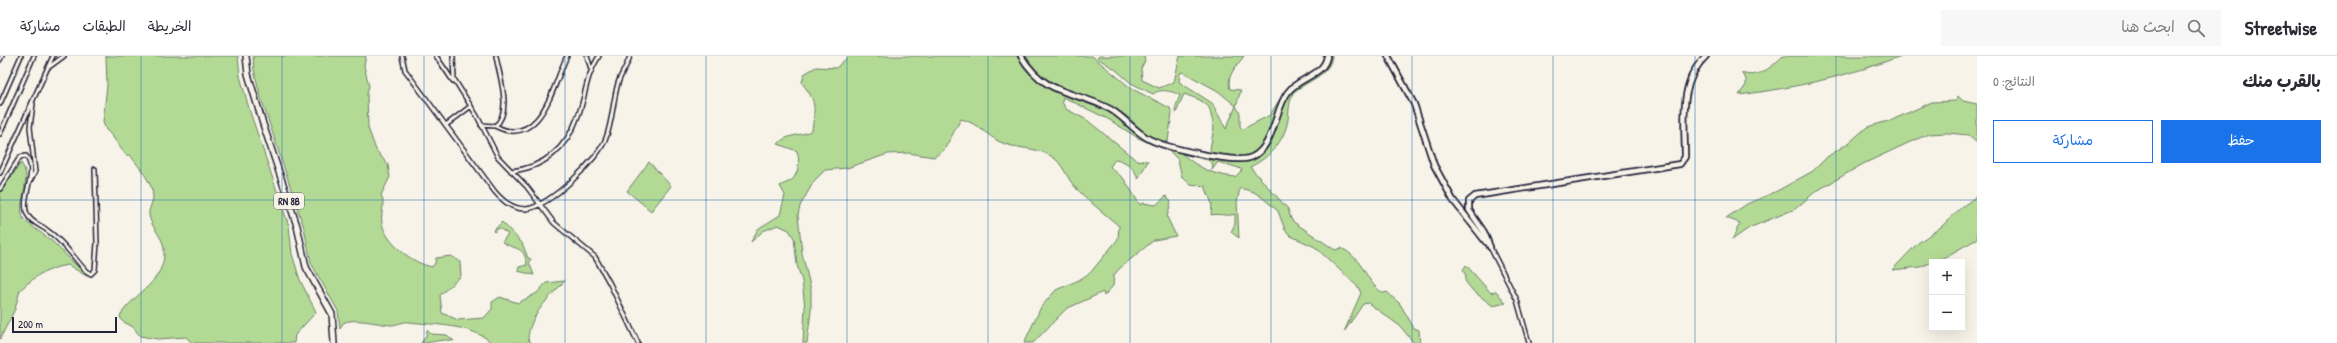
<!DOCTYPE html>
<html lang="ar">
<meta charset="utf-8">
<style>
body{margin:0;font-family:"Patrick Hand","Playpen Sans Arabic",sans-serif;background:#f7f7f7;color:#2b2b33;direction:rtl}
.controls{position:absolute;right:12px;bottom:12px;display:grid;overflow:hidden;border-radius:0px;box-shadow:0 4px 16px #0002}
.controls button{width:36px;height:36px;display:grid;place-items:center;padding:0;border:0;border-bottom:1px solid #e1e1e2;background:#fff;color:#2b2b33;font:20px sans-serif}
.scale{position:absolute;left:12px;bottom:10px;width:105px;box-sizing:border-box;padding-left:4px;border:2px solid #22223b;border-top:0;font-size:11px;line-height:14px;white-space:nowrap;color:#22223b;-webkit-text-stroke:3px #f7f3e8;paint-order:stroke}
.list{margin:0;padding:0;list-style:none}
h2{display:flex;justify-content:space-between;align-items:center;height:52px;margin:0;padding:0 16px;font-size:17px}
h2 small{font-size:13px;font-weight:400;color:#7c7c81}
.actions{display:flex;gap:8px;padding:12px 16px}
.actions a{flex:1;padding:9px 0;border:1px solid #1a73e8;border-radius:0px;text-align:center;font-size:14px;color:#1a73e8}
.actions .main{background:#1a73e8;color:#fff}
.icon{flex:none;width:22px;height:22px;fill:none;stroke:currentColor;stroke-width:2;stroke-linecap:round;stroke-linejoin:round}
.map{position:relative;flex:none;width:1977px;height:287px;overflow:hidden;direction:ltr}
header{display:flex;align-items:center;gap:24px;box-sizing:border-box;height:56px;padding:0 20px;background:#fff;border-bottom:1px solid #e1e1e2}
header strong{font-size:19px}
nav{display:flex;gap:22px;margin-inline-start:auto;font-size:14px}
.search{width:280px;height:36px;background:#f7f7f7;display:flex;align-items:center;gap:10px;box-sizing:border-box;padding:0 14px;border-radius:0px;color:#7c7c81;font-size:15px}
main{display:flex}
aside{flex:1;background:#fff}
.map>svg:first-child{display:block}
.green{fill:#b3da95;stroke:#6a7e68;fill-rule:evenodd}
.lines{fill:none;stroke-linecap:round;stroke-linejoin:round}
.street-casing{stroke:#22223b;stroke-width:6}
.secondary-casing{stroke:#22223b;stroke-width:8}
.primary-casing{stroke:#22223b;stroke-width:8}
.street{stroke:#f7f3e8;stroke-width:3}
.secondary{stroke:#f7f3e8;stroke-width:4.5}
.primary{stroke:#f7f3e8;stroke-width:5}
.grid{fill:none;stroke:#1f6fb2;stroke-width:1;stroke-opacity:0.55}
.labels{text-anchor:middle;stroke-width:3;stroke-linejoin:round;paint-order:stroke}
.shield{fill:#f7f3e8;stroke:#62616f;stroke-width:1}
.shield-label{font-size:10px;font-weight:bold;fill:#22223b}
</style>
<header>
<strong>Streetwise</strong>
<div class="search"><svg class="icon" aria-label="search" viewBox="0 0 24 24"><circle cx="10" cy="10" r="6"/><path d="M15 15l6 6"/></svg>ابحث هنا</div>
<nav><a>الخريطة</a><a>الطبقات</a><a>مشاركة</a></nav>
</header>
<main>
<aside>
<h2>بالقرب منك<small>النتائج: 0</small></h2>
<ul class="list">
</ul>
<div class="actions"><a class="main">حفظ</a><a>مشاركة</a></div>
</aside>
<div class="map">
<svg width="1977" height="287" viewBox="0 0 1977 287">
<rect width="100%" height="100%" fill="#f7f3e8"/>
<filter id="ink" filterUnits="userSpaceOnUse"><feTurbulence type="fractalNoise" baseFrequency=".025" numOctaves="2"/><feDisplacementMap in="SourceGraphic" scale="8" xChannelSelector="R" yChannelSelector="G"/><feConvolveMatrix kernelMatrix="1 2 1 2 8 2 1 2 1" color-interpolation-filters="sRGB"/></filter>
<g filter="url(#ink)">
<path class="green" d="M106,0H238L240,20L250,56L289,170L292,198L300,224L316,256L295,279L294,287H192L186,281L158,283L140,280L133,271L122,265L120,260C134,236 166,227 164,193C163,180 151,172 149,159C148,153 153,147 153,141C153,126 138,110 130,99H126C119,91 113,79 106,74L103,66L107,29Z
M253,0H366L364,10L369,30L367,37L368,72L376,94L388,109L390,121L381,139C386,147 380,158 382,167C386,187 412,207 432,211L435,207L436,202L451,200L460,206L461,220L440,239L442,257L458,264L484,262L492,253V246L500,241L518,247L537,237L546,227L565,225C550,240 529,260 528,283L532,287H492C472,268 434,269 409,266C403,265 397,269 391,269C378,268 353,261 343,267L340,273L338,255L311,207L304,172L260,39L254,14Z
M849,0H1017C1039,41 1071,38 1108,56C1125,64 1138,80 1155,89L1138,82L1108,63L1063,41L1062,46L1066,53L1087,64L1136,104L1148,105L1138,123C1136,113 1125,104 1115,103L1110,111L1124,123L1140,149L1143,147L1156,149L1166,140L1171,146L1167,161L1176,180L1154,184L1119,213L1114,219L1113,230L1104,240L1103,236L1066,253L1033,287H1024L1041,251L1056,234L1079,224L1091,216L1118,183L1119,170C1106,159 1086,143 1075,131C1066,121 1063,107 1051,100C1035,90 1015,94 998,85C986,78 975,66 961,63L944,94L934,101L908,97L888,98L847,112L825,114L814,125L800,150L798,159L802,197L811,234V255L807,287H803L805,252L802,225L797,209L794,182L789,174L778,169L763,175L751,186L758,173L780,159L785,139L780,130C783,128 789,126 792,124C799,117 800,104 797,95L778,88C787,77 801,81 812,74C815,51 817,46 802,27L804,18L816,11L836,12Z
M1026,0H1092L1132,33L1170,52L1172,57L1168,85C1154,88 1138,70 1129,62C1095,33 1052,43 1026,0Z
M1099,0H1144L1145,5L1141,12L1142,24L1159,32L1174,26L1180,0H1244C1237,10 1226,19 1230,33L1241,34L1236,50L1240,57V71L1243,73L1270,59L1284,36C1277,51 1265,96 1248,100C1236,103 1222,99 1211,97L1210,93L1214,71L1209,51L1200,44L1184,38L1176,57L1175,53L1180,39C1172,35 1160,32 1153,38L1131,27L1116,14L1102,5L1097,2ZM1183,16L1218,35L1236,50L1226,73L1212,47L1179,26L1180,17Z
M1330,0H1332C1330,20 1306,25 1293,37C1289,46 1289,55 1288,64C1284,86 1269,102 1250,111L1288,153L1291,163L1295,167L1335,194L1341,192C1364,202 1367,230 1384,237L1387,236L1400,248L1414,272L1419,274L1420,287H1414L1400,270L1368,247L1363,248L1344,276L1361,237L1358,231L1315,191L1291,180L1285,174L1278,155L1263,142L1254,136L1240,132L1237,146L1239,182L1231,176L1235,168V158C1228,161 1219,157 1211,159L1212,148L1205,130C1197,128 1190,133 1187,124L1182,121L1178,104L1166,91C1182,97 1230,109 1245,106C1255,104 1261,98 1267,90L1290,37L1322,14ZM1182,98L1208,104L1213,108L1212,114L1218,106C1224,108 1239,111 1242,114L1235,121C1213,119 1199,112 1182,98Z
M1783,0H1901C1849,20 1794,32 1739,39L1746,29V23L1741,17C1759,23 1770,12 1783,0Z
M1958,40L1963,45L1977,48V87L1968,79L1948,77L1929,78L1908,87L1863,108L1815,136L1795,153L1749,172L1732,184L1740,167L1726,162L1747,148L1777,135L1813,115L1827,101L1850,86L1867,71L1892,64L1932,46L1956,45Z
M649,106L671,130L651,155L627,135Z
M21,107C34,123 15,147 24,164L53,186L88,221L68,209L58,211L40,218L28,227L20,234L15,253L0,283V137Z
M1977,140V183L1945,201L1920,211L1892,214L1918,187L1941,171L1963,150Z
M502,166L522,187L528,202L531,203L529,206L534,219L518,215L519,211L527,209C524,189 517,195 502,186L508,178L499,172L494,176L493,175Z
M1466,209L1491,237L1496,235L1506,247L1493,250L1473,235L1465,225L1466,220L1463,214Z
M427,274L431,278L447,279L454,285C442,282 433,287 421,287L426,280Z"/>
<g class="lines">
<defs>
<path id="street" d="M402,0L405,14L495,136C503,145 512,153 526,153C549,151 599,103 606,82C612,66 613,47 617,31C619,20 627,11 630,0
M436,0L453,25
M453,0L454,23L477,60L498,101L527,131L554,167L595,201L610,228L638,287
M587,0L591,13
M0,4L2,0
M49,11L64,0
M0,48L21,0
M446,69L471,50
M481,69L495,70C513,56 499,19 496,0
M495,70C541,94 553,29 567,0
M0,78L34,0
M511,115C544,112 567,92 578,60C587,37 584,24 599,0
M0,117L53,0
M30,125L35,116L30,71L33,48
M0,133L20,101L26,100C39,116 20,141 27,158C31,167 41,169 48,175C63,185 74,202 86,215L91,218L95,214L97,187L95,113
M1490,191L1517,244L1529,287"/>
<path id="secondary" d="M1021,0C1046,41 1074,34 1110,53C1124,61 1134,75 1149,83C1164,91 1237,109 1252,101C1275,90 1274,54 1288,36C1298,22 1325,19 1327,0
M1388,0L1414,48L1434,109L1453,144L1486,186
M1490,191L1484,176L1469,154V145L1475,140L1680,108L1685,101C1685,67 1678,26 1706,0"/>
<path id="primary" d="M246,0L248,18L263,68L297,170L306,211L332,258L334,287"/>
</defs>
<use href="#street" class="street-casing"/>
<use href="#secondary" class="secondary-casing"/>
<use href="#primary" class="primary-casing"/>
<use href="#street" class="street"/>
<use href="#secondary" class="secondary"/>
<use href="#primary" class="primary"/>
</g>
</g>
<path class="grid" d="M141,0V287M282,0V287M424,0V287M565,0V287M706,0V287M847,0V287M988,0V287M1130,0V287M1271,0V287M1412,0V287M1553,0V287M1695,0V287M1836,0V287M0,144H1977"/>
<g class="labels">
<rect class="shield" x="274" y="137" width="30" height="16" rx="3"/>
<g class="shield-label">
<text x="289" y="149">RN 8B</text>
</g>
</g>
</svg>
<div class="controls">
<button>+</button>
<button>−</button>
</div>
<div class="scale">200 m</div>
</div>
</main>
